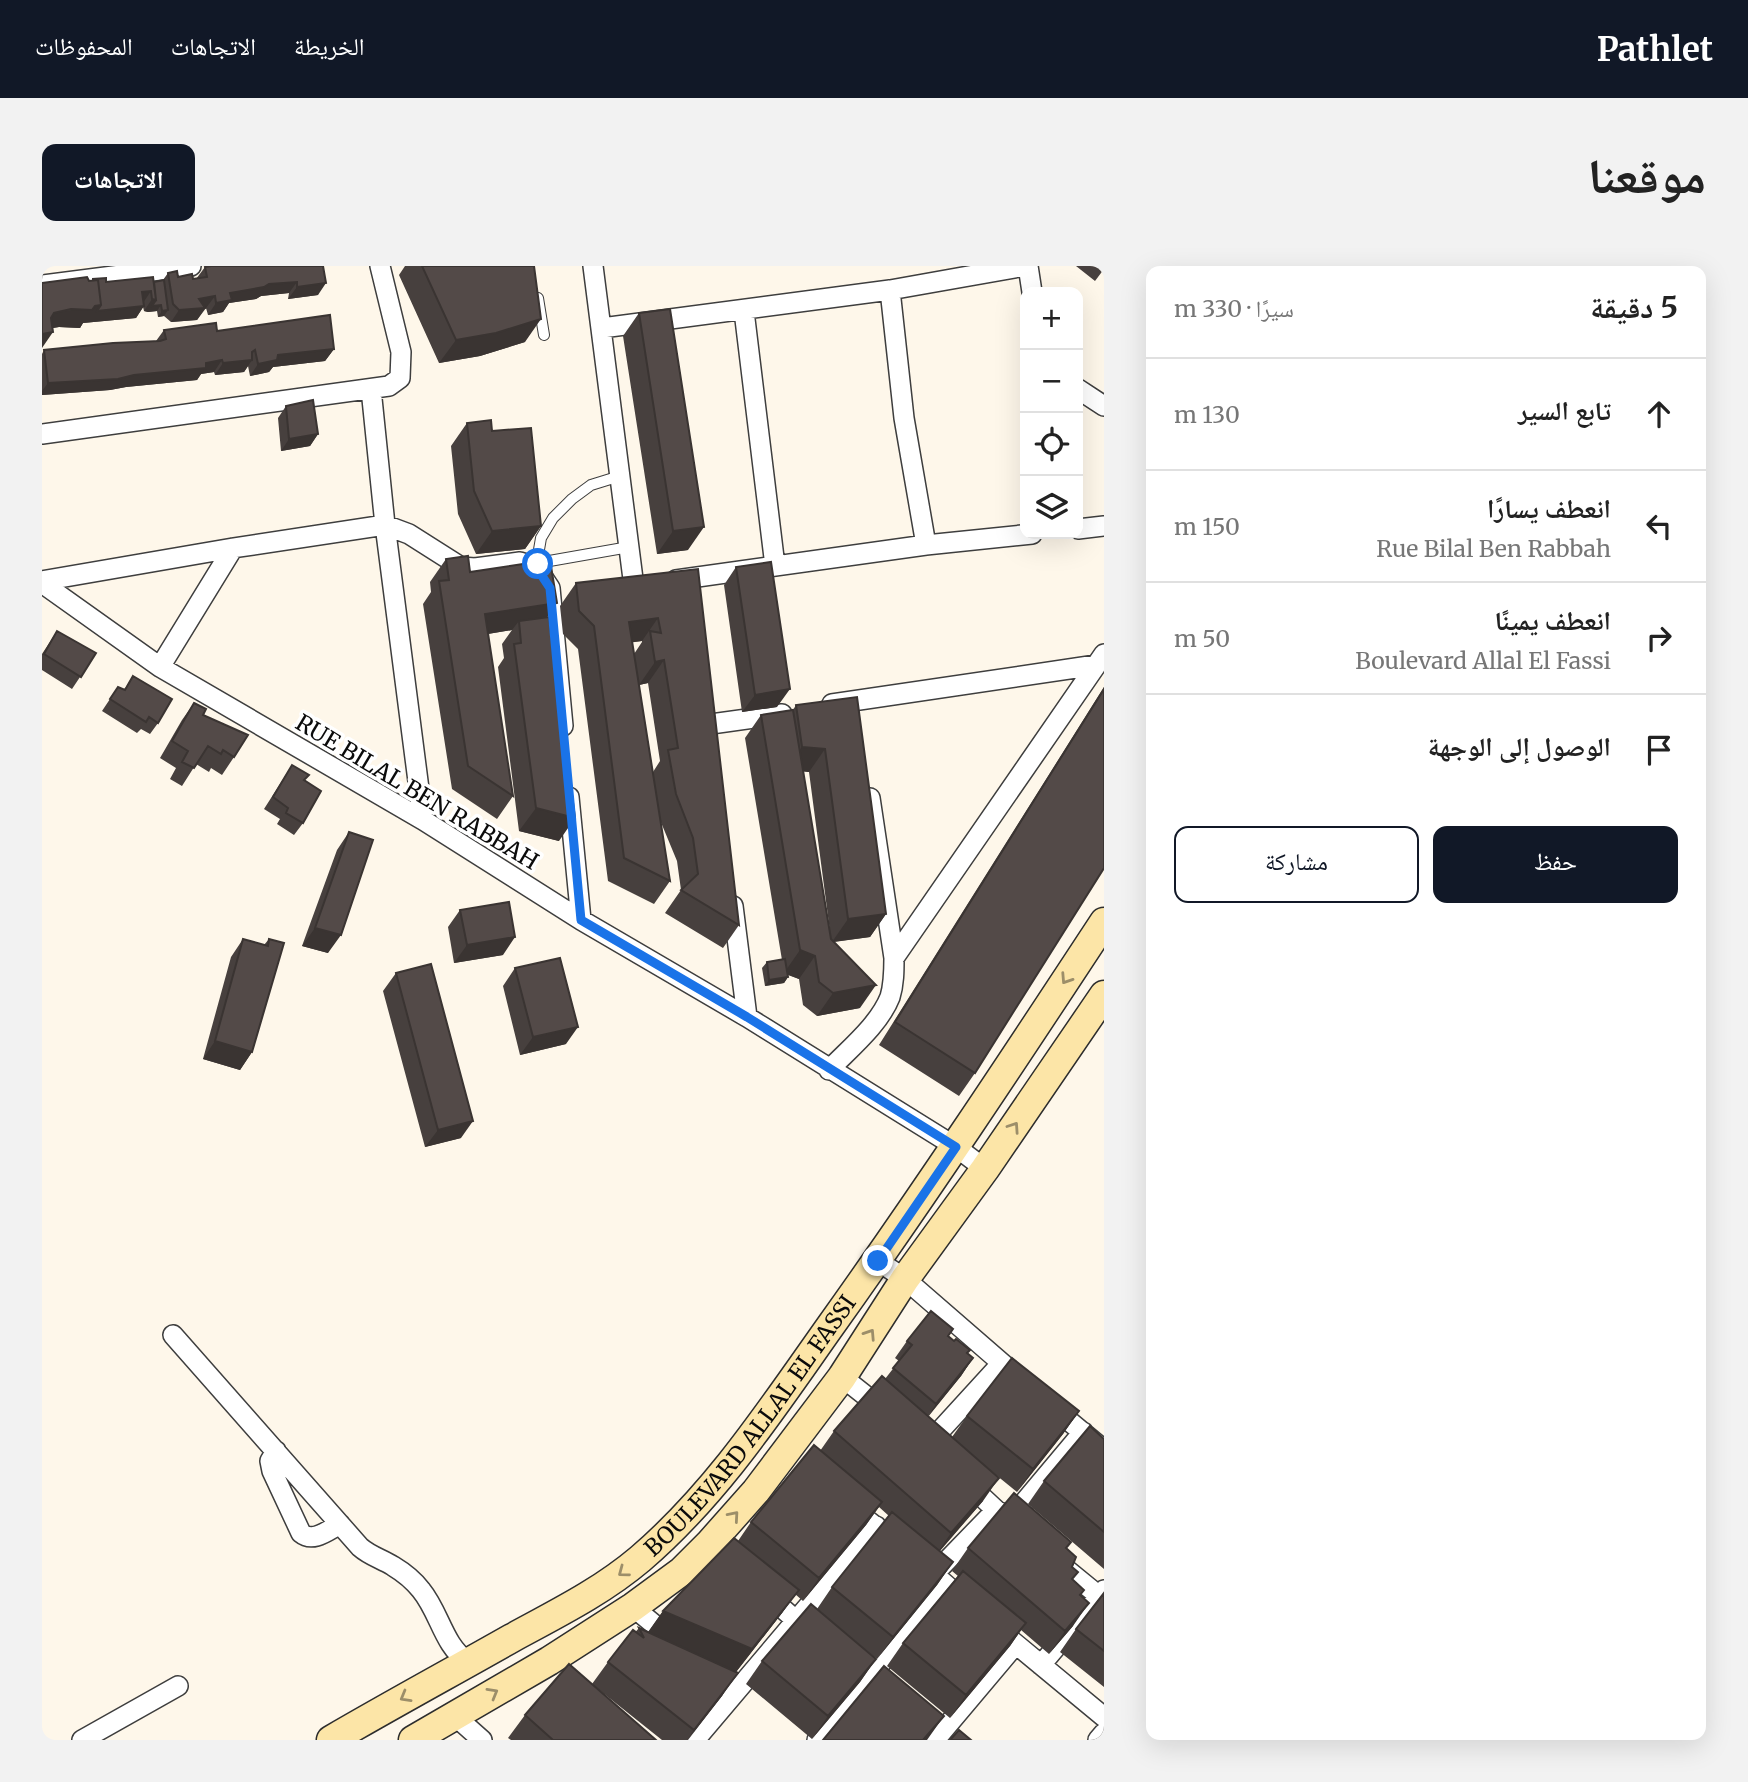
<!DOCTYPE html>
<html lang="ar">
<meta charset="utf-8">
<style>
body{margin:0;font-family:Merriweather,"Noto Naskh Arabic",serif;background:#f2f2f2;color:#222;direction:rtl}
.controls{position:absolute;right:21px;top:21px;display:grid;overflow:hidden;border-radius:14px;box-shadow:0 7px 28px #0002}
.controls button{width:63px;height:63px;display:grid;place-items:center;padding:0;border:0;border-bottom:2px solid #e0e0e0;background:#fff;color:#222;font:35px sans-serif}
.stop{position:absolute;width:21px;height:21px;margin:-16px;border:5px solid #1a73e8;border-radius:50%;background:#fff}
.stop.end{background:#1a73e8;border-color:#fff;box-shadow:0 2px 7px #0008}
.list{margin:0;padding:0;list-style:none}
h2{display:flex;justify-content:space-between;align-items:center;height:91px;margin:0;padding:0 28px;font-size:30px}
h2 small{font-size:23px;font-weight:400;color:#767676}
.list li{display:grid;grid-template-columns:46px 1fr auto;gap:21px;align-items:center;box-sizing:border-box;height:112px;padding:0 28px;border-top:2px solid #e0e0e0}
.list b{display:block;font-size:26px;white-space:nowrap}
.list p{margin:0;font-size:23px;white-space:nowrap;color:#767676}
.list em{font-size:23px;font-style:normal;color:#767676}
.actions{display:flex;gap:14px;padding:21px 28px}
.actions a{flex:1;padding:16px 0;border:2px solid #111827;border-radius:14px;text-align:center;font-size:24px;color:#111827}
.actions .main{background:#111827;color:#fff}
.icon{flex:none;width:38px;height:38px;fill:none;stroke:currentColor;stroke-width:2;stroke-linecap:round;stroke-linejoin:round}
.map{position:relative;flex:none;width:1062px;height:1474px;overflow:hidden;direction:ltr;border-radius:14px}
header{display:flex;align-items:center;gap:42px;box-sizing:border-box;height:98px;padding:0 35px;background:#111827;color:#fff}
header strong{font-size:33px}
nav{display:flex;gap:38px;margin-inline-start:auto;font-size:24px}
.intro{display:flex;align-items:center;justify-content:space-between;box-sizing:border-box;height:168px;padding:0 42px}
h1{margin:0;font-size:49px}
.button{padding:18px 32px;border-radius:14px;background:#111827;color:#fff;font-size:24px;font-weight:700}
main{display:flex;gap:42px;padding:0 42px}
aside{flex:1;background:#fff;border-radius:14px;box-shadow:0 7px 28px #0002}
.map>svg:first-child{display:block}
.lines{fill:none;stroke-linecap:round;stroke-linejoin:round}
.service-casing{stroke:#3e3e3e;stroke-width:12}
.minor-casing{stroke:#3e3e3e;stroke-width:22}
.secondary-casing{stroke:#2d2d2d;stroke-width:31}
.service{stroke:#fff;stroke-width:10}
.minor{stroke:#fff;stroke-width:19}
.secondary{stroke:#fce5a7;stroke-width:28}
.wall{fill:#47403e;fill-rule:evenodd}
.shaded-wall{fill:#3a3432}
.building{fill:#534a48;stroke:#3a3432;stroke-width:2}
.oneway{stroke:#9c8e69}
.route{stroke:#1a73e8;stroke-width:9}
.labels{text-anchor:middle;stroke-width:7;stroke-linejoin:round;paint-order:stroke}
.street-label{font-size:23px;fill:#0b0b0b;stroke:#fff}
</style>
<header>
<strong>Pathlet</strong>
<nav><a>الخريطة</a><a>الاتجاهات</a><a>المحفوظات</a></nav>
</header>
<div class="intro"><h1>موقعنا</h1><a class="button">الاتجاهات</a></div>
<main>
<aside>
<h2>5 دقيقة<small>سيرًا · 330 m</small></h2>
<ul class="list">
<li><svg class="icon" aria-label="ahead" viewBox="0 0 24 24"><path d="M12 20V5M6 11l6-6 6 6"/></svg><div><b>تابع السير</b></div><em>130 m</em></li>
<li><svg class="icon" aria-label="left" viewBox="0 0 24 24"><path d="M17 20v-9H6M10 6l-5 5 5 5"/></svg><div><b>انعطف يسارًا</b><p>Rue Bilal Ben Rabbah</p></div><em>150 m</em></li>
<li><svg class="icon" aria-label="right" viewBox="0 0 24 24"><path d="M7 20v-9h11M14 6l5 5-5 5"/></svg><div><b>انعطف يمينًا</b><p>Boulevard Allal El Fassi</p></div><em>50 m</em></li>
<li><svg class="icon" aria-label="arrive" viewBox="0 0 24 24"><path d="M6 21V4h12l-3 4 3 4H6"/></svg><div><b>الوصول إلى الوجهة</b></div></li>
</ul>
<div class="actions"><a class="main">حفظ</a><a>مشاركة</a></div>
</aside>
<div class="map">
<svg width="1062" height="1474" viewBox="0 0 1062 1474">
<rect width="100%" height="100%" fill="#fef7ea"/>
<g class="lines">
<defs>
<path id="service" d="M496,32L502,69
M496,297L587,281
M494,301L499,272L511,252L530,233L549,219L578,210"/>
<path id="minor" d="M551,0L592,321
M986,0L990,26
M0,19L149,0
M848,24L862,152L884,279
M702,45L733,300
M560,62L848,24L983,0
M329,123L343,259L381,554
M1036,123L1062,140
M0,168L347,120L358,112L359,86L338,0
M1036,263L1062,260
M634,314L884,279L990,268
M0,315L191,282L343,259L367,268L419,301L433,302L478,296L494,301L508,322L521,460
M0,317L118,401L381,554L539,654L705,751L914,881L943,903
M118,401L191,282
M790,438L1054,399
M669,458L740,448
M527,531L539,654
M691,640L705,751
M852,692L1062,388
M787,804C807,783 837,759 848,731C852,718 852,705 852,692L828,532
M836,995L863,1013L984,1118
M131,1069L318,1281C328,1290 340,1293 351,1300C361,1306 372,1315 379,1324C398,1347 401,1379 426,1396
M800,1111L843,1145
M1009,1140L1062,1184
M885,1179L959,1098
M234,1185L228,1195L230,1205L259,1267C271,1277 285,1265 298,1258
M924,1216L954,1244L977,1257
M806,1239L857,1279
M972,1253L984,1234L1041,1166
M1013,1294L1057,1330
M880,1298L926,1338
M892,1308L954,1244
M723,1327L774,1372
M591,1341L631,1374
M952,1360L1062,1451
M999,1399L1062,1324
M413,1450L440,1474
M870,1452L895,1474
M40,1474L136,1420
M653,1474L834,1260
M775,1474L904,1319
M893,1474L973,1379
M1056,1474L1062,1467"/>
<g id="secondary">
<path id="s1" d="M289,1474C349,1439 410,1406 470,1372C514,1348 559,1326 598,1293C674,1228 729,1144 787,1062C882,929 972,793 1062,656"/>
<path d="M371,1474L507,1395L591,1341L640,1305L667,1278L714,1225L800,1111L863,1013L943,903L1062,729"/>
</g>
</defs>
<use href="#service" class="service-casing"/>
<use href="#minor" class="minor-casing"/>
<use href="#secondary" class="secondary-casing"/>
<use href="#service" class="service"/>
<use href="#minor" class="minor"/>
<use href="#secondary" class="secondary"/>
</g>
<path class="wall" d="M281,0L276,29L246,33L247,27L219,30L214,33L187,37L181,46L166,49L164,42H163L155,54L129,56L122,50L116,51L115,45L106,46L102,45L101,41L94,52L41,57L38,62L17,61L10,62L0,17L47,15L50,14L51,13L64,16H112L121,14L126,7L136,11L151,13H154L163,1Z
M363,0H492L483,76L438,90L397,97L357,9Z
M1034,0H1062V3L1053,15Z
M597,47L646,284L615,288L581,70Z
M122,64L175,65L292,83L283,95L231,101L227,106L208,110L206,100L202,106L173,109L172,106L159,108L155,114L84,121L68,124L0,129V88L2,84L114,75Z
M244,140L276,168L268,180L239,185L236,152Z
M425,157L450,165L499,260L483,283L434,288L416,248L409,180Z
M404,293L428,306L515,337L505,351L517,575L477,565L456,401L462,392L460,378L470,364L446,368L471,530L455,553L410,523L381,338L389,326L388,316Z
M694,301L735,441L700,446L682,319Z
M656,303L697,659L681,682L623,647L639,624L635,595L618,554L628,615L612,638L566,615L536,383L521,368L518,340L534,317ZM600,375V376L592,388L590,376ZM606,417L618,495L611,506L597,419Z
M15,365L54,387L30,423L0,404V388Z
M91,410L116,457L108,468L99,463L95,467L60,445L76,421L82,424Z
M1062,421V602L933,807L917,830L837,779Z
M815,431L844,648L828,671L792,676L818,742L775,750L761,739L757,713L746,709V711L742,717L723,720L720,702L725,696L740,694L703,472L719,449L751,444L754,439ZM761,505L767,506L789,673Z
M152,437L192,491L180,509L169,502L167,506L154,498L140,520L128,513L134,502L118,492L140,454Z
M250,499L263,514L261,557L252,569L235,558L238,553L222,543Z
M307,566L286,687L260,680L295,584Z
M418,644L461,689L412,697L406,661Z
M201,673L222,679L227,673L210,786L198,804L161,793L189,691Z
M473,702L524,778L478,789L461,720Z
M354,707L419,872L383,881L341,725Z
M906,1070L931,1092L919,1110L886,1150L910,1171L925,1150L1037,1145L1021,1168L975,1226L943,1200L941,1235L898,1285L911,1296L895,1319L835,1393L823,1384L834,1393L818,1416L770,1473L704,1418L720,1395L775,1343L790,1321L847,1250L837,1241L824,1259L761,1335L753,1328L740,1347L694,1406L680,1430L646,1474H620L556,1423L614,1474H469L466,1472L483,1449L550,1418L566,1396L597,1362L606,1366L621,1345L696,1275L709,1256L778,1185L792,1165L843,1113L857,1095L853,1092L865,1075Z
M1062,1173V1303L986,1238L1002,1215Z
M926,1282L1025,1283L1030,1301L1036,1306L1030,1314L1038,1329L1031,1360L1007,1388L979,1364L968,1380L908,1452L845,1400L861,1377L916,1310L910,1305Z
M1062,1327V1421L1018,1386L1034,1363Z"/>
<path class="shaded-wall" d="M255,16L247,27L219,30L214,33L187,37L181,46L166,49L174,37L188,27L227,18Z
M284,17L276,29L246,33L255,21Z
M109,25L101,37L100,26Z
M173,30L155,54L129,56L137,44L157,33Z
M110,33L114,34L119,39L115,45L106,46L102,45Z
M59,39L102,40L94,52L41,57L38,62L17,61L0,64L12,47Z
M126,44L122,50L116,51L120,45Z
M499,53L483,76L438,90L397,97L414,74Z
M11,66L0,82V68Z
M292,83L283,95L231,101L227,106L208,110L216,98L236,89Z
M213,84L206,94H210L202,106L173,109L181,97L210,86Z
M180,94L172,106L159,108L155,114L84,121L68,124L0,129V125L6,117L92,109Z
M276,168L268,180L239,185L247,173Z
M499,260L483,283L434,288L450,265Z
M662,261L646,284L615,288L631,265Z
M515,337L499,360L477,355L470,364L427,371L443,348Z
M616,352L600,375L571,379L587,356Z
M622,394L606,417L597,419L613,396Z
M748,423L735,441L700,446L713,429Z
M760,481L783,483L767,506L743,504Z
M494,542L533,552L517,575L477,565Z
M844,648L828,671L790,676L806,653Z
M273,662L299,669L286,687L260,680Z
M473,671L461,689L412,697L425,679Z
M758,684L773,690L757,713L742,707Z
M746,711L742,717L723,720L727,714Z
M834,719L818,742L775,750L791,727Z
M536,761L524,778L478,789L491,771Z
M173,775L210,786L198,804L161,793Z
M431,855L419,872L383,881L396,864Z
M931,1092L919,1110L882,1156L894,1138Z
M1037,1145L1021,1168L975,1226L991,1203Z
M957,1212L941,1235L893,1290L909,1267Z
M840,1236L824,1259L761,1335L777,1312Z
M911,1296L895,1319L835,1393L851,1371Z
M757,1324L740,1347L694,1406L605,1368L621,1345Z
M1047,1337L1031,1360L1007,1388L1023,1365Z
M984,1357L968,1380L908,1452L924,1429Z
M834,1393L818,1416L770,1473L786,1450Z
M696,1407L680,1430L645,1474L652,1464Z
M902,1450L885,1474H881Z"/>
<path class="building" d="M169,0H281L284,17L255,21V16L227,18L222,21L188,27L190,34L174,37L173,30L157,33L163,42L137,44L131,38L126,7L135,5L136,11L150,8L151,13L165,11L163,1Z
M380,0H492L499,53L454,67L414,74Z
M45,11L47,15L56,14L59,39L53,40L50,44L29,43L12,47L9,52L11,66L0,68V17Z
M111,11L114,34L110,33L109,25L100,26L102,40L55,45L59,39L56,14H51V13L64,12V16Z
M122,14L126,44L120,45L119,39L110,40L114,34L112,16Z
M628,43L662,261L631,265L597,47Z
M288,49L292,83L236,89L235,94L216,98L213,84L210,86V94L181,97L180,94L164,97V102L92,109L76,113L6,117L2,84L71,77L118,75L124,73L122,64L174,57L175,65Z
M271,134L276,168L247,173L244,140Z
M449,154L450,165L489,162L499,260L450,265L432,225L425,157Z
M426,290L428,306L508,294L515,337L443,348L471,530L426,500L397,315L407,314L404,293Z
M729,296L748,423L713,429L694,301Z
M656,303L697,659L639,624L656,608L651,572L634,528L626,484L636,482L622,394L613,396L608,365L619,367L616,352L587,356L628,615L582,592L552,360L537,345L534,317Z
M507,351L533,552L494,542L472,378L479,377L477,355Z
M15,365L54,387L39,411L2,388Z
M91,410L130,433L116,457L107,451L104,456L68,433L76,421L83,424Z
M1062,423V602L933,807L853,756Z
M815,431L844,648L806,653L783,483L760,481L754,439Z
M152,437L164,443L161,449L206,469L192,491L181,484L179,488L166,480L152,502L140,496L146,485L130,475Z
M751,444L789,673L834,719L791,727L777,716L773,690L758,684L719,449Z
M250,499L267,509L262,514L279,525L261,557L244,547L246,542L231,531Z
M307,566L331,574L299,669L273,662Z
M467,636L473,671L425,679L418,644Z
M201,673L226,680L227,673L242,677L210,786L173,775Z
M518,692L536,761L491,771L473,702Z
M743,693L746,711L727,714L725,696Z
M389,698L431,855L396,864L354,707Z
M889,1045L911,1063L906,1070L912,1075L914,1073L928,1084L925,1087L931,1092L894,1138L851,1102L870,1079L865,1075Z
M970,1092L1037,1145L991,1203L925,1150Z
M840,1110L957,1212L909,1267L792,1165Z
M1048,1160L1062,1173V1266L1002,1215Z
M772,1179L840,1236L777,1312L709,1256Z
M972,1227L1029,1276L1024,1282L1034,1291L1030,1301L1036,1306L1030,1313L1042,1324L1038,1329L1047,1337L1023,1365L926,1282Z
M850,1246L911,1296L851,1371L790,1321Z
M692,1272L757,1324L710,1383L621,1345Z
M921,1305L984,1357L924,1429L861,1377Z
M1062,1327V1385L1034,1363Z
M769,1338L834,1393L786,1450L720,1395Z
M597,1362L696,1407L652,1464L566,1396L591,1364L602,1372Z
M527,1398L614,1474H511L483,1449Z
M842,1400L902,1450L881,1474H781Z
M917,1464L929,1474H908Z"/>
<defs><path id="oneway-chevron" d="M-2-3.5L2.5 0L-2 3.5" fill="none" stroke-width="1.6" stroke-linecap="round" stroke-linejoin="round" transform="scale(1.75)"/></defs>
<g class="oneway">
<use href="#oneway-chevron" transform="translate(1024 713) rotate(123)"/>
<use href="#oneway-chevron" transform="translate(972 861) rotate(-56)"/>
<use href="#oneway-chevron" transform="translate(828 1068) rotate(-57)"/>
<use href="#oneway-chevron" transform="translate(692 1250) rotate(-49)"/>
<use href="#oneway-chevron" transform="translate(581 1306) rotate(143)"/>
<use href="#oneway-chevron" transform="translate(451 1427) rotate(-30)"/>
<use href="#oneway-chevron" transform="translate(363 1431) rotate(150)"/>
</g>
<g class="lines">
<path class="route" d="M496,298L494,301L508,322L539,654L705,751L914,881L836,995"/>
</g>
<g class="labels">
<g class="street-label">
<text transform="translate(375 526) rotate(31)" y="8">RUE BILAL BEN RABBAH</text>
<text dy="8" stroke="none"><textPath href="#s1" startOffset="532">BOULEVARD ALLAL EL FASSI</textPath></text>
</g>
</g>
</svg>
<div class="controls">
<button>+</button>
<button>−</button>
<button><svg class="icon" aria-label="locate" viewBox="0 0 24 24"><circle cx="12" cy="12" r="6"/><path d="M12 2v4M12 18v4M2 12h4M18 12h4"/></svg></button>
<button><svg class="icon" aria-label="layers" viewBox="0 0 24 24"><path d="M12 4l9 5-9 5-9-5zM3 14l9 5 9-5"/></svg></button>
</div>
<div class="stop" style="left:496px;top:298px"></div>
<div class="stop end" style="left:836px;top:995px"></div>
</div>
</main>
